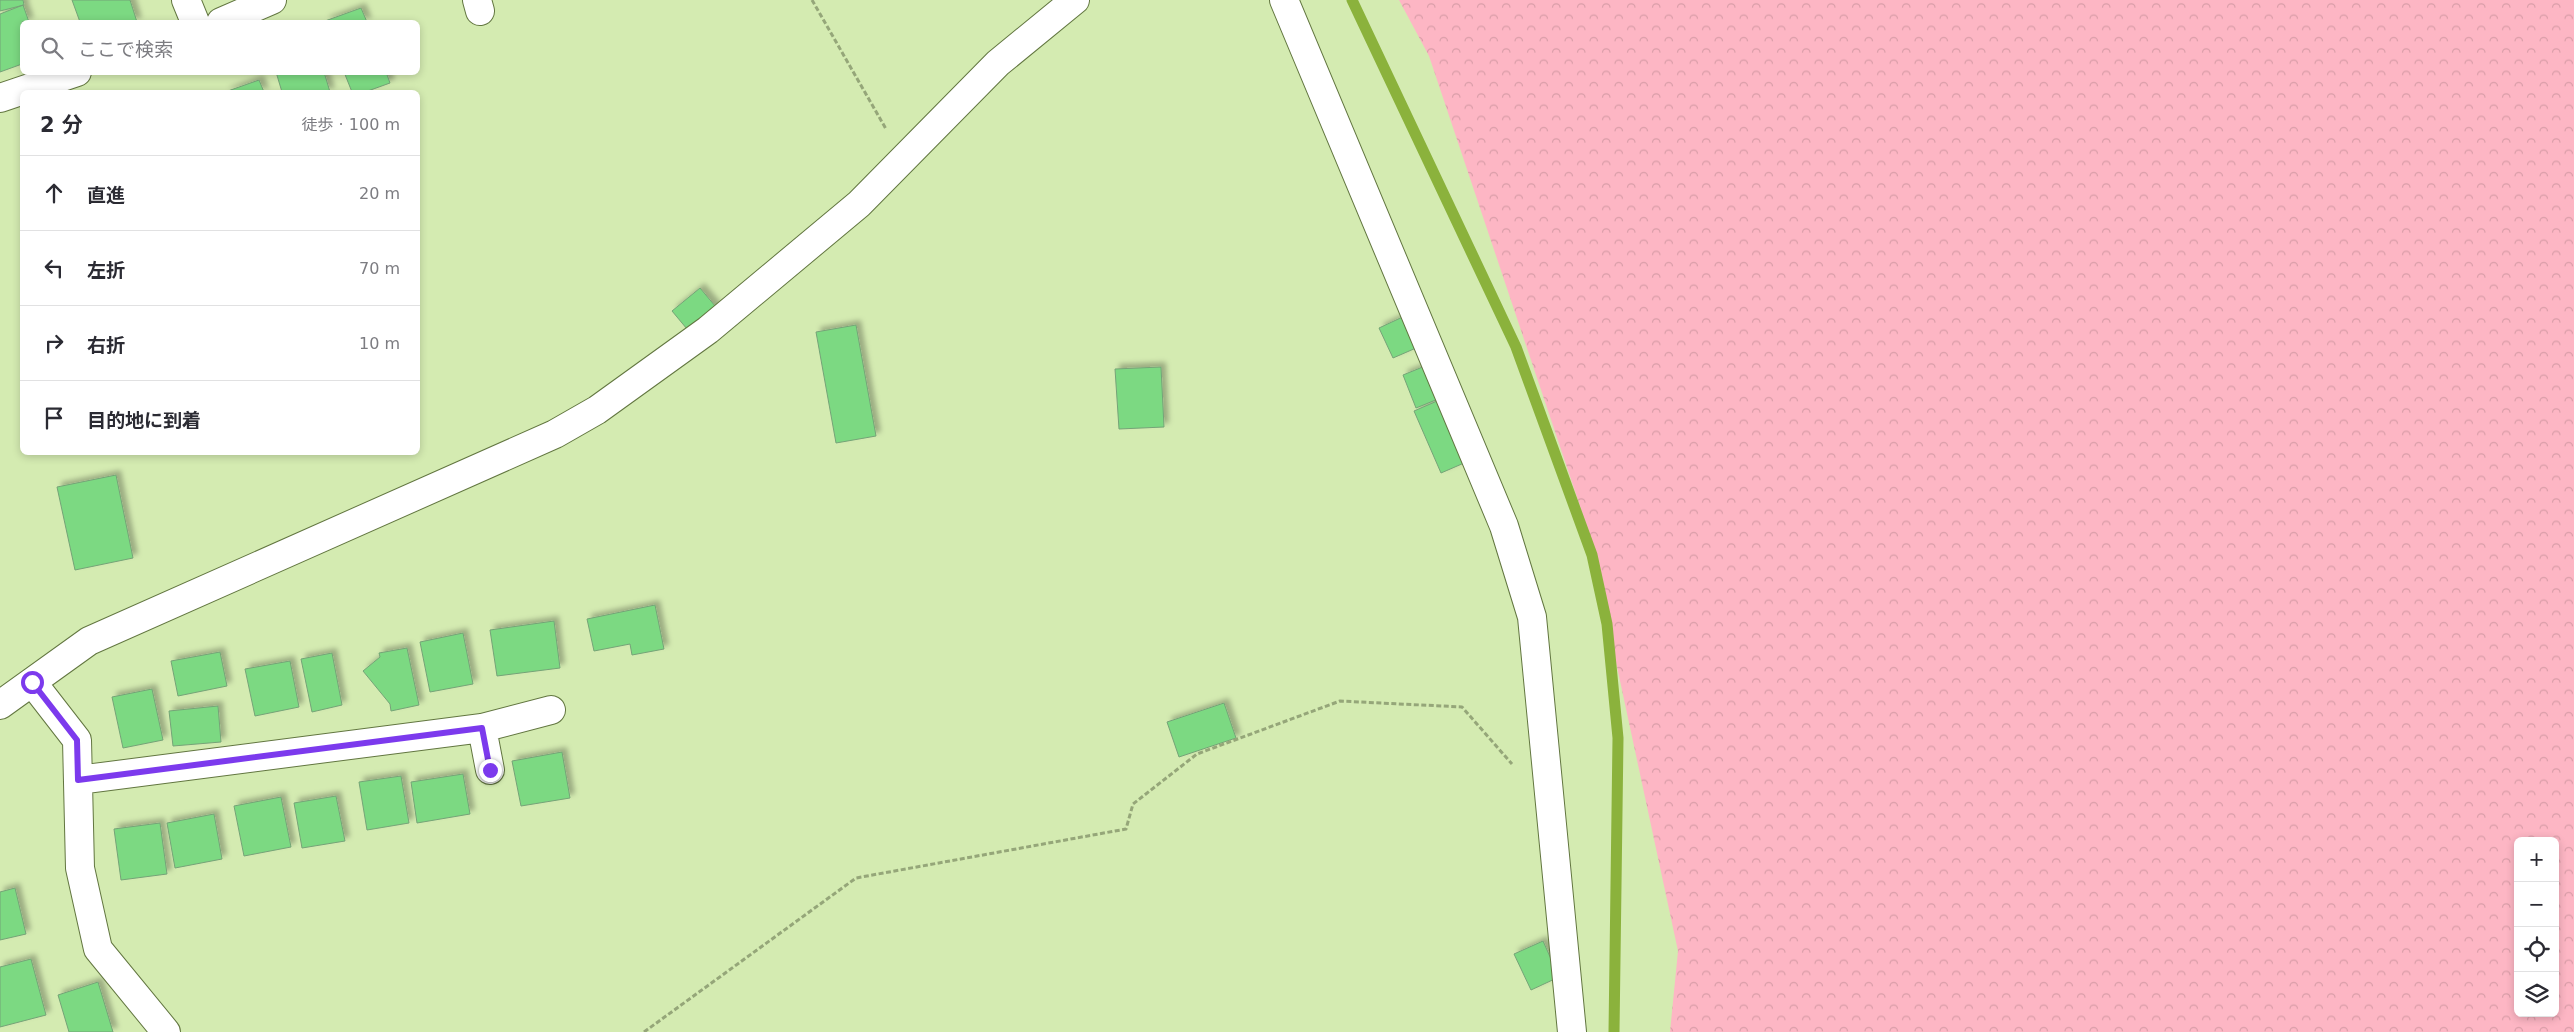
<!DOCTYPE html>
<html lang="ja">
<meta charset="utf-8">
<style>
body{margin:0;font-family:"DejaVu Sans","Noto Sans JP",sans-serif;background:#f2f2f3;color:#2b2b33}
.controls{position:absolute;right:15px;bottom:15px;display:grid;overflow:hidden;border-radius:8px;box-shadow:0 2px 8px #0003}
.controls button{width:45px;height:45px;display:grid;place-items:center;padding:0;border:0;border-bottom:1px solid #e1e1e2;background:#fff;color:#2b2b33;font:25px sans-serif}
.stop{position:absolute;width:15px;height:15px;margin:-11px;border:4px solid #7c3aed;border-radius:50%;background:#fff}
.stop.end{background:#7c3aed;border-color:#fff;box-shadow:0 1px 5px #0008}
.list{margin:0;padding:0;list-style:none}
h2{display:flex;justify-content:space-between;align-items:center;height:65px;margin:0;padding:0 20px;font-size:21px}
h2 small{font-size:16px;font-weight:400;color:#7c7c81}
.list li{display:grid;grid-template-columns:32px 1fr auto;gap:15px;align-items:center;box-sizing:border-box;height:75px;padding:0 20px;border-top:1px solid #e1e1e2}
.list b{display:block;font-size:19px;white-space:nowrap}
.list em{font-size:16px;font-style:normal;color:#7c7c81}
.icon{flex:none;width:28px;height:28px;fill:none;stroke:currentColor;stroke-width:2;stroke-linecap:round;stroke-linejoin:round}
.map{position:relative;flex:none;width:2574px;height:1032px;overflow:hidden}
.search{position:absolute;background:#fff;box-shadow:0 2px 8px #0003;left:20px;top:20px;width:400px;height:55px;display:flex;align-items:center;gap:12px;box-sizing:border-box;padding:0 18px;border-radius:8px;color:#7c7c81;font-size:19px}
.panel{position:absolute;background:#fff;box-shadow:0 2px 8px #0003;left:20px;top:90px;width:400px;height:365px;border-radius:8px}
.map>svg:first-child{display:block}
.forest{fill:url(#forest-crowns);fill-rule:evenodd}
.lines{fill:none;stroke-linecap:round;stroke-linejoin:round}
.stream{stroke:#8bb23c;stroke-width:11}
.building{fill:#7bd982;stroke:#75a377;filter:url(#shadow)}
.street-casing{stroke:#627640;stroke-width:30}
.path{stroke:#95a679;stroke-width:3;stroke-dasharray:5 2.5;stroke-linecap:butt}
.street{stroke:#fff;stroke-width:28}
.route{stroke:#7c3aed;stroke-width:6}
</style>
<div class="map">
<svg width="2574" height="1032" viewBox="0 0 2574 1032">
<defs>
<pattern id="forest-crowns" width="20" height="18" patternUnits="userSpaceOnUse" patternTransform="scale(1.25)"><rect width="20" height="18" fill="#fdb6c4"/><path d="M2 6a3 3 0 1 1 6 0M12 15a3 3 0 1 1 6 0" fill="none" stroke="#d99da8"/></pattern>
<filter id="shadow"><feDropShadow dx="4.5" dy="-4.5" stdDeviation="2.5" flood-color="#0004"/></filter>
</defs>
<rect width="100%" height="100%" fill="#d4ebb1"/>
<path class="forest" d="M1399,0H2574V1032H1670L1678,951L1587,527L1429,56ZM2518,841H2555V1013H2518Z"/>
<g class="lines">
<path class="stream" d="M1352,0L1516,347L1592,555L1607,624L1618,738L1614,1032"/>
</g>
<path class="building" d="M0,0H23L24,5L0,11Z
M72,0H130L137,22H80Z
M23,5L29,22H22V64L0,72V14Z
M361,8L367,22H325V21Z
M276,72H324L330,92H282Z
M344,72H386L390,83L365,92H352Z
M259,80L264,92H225Z
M700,288L721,313L692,335L672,311Z
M1409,314L1423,345L1393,358L1379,328Z
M856,325L876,436L836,443L816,332Z
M1430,364L1443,397L1416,408L1403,375Z
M1161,367L1164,427L1119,429L1115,369Z
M1444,398L1471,460L1441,473L1414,411Z
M116,475L133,558L75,570L57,487Z
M655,605L664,649L632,655L630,644L594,651L587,619Z
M554,621L560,668L497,676L490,630Z
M463,633L473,684L430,692L420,642Z
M407,648L419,705L391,711L390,704L363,671L380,657L379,653Z
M220,652L227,686L178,696L171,661Z
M332,653L342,705L312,712L301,659Z
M290,661L299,707L255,716L245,669Z
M152,689L163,740L123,748L112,697Z
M1224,703L1236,738L1179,757L1167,722Z
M218,706L221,742L173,746L169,711Z
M562,752L570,798L521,806L512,761Z
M463,774L470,814L417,823L411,782Z
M401,776L409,823L367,830L359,782Z
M336,796L345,841L302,848L294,803Z
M281,797L291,847L244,856L234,806Z
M214,814L222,859L175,868L167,823Z
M160,823L167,874L121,880L114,829Z
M15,888L26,934L0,940V892Z
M1543,941L1559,977L1531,990L1514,954Z
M31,959L46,1015L0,1027V967Z
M98,982L113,1032H69L58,995Z"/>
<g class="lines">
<defs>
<path id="street" d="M186,0L195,22
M477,0L480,11
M1284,0L1504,526L1532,617L1572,1032
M221,22L272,0
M0,98L77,72
M32,682L77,740L80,868L98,949L166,1032
M0,705L89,641L555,434L597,410L708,330L859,204L998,63L1075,0
M482,728L490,770
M78,780L482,728L551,710"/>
</defs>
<use href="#street" class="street-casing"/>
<path class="path" d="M812,0L886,129
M644,1032L856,878L1126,829L1133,804L1197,754L1340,701L1462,707L1512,764"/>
<use href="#street" class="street"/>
</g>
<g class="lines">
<path class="route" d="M32,682L77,740L78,780L482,728L490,770"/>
</g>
</svg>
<div class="controls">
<button>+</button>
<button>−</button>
<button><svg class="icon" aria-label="locate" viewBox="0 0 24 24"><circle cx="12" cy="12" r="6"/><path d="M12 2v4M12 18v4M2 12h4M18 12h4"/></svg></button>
<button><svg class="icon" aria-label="layers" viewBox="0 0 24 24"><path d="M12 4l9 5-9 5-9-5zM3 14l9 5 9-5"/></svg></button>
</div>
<div class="stop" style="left:32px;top:682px"></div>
<div class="stop end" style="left:490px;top:770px"></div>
<div class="search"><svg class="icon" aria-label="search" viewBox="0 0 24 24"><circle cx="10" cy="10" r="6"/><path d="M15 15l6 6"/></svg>ここで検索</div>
<section class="panel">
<h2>2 分<small>徒歩 · 100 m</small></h2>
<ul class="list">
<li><svg class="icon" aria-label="ahead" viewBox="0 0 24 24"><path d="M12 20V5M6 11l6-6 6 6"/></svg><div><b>直進</b></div><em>20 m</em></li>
<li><svg class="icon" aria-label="left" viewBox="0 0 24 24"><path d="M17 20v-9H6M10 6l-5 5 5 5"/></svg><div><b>左折</b></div><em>70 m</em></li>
<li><svg class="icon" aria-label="right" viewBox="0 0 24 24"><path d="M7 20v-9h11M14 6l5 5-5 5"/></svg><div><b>右折</b></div><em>10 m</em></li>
<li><svg class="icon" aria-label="arrive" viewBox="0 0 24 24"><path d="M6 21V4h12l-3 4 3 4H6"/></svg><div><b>目的地に到着</b></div></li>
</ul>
</section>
</div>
